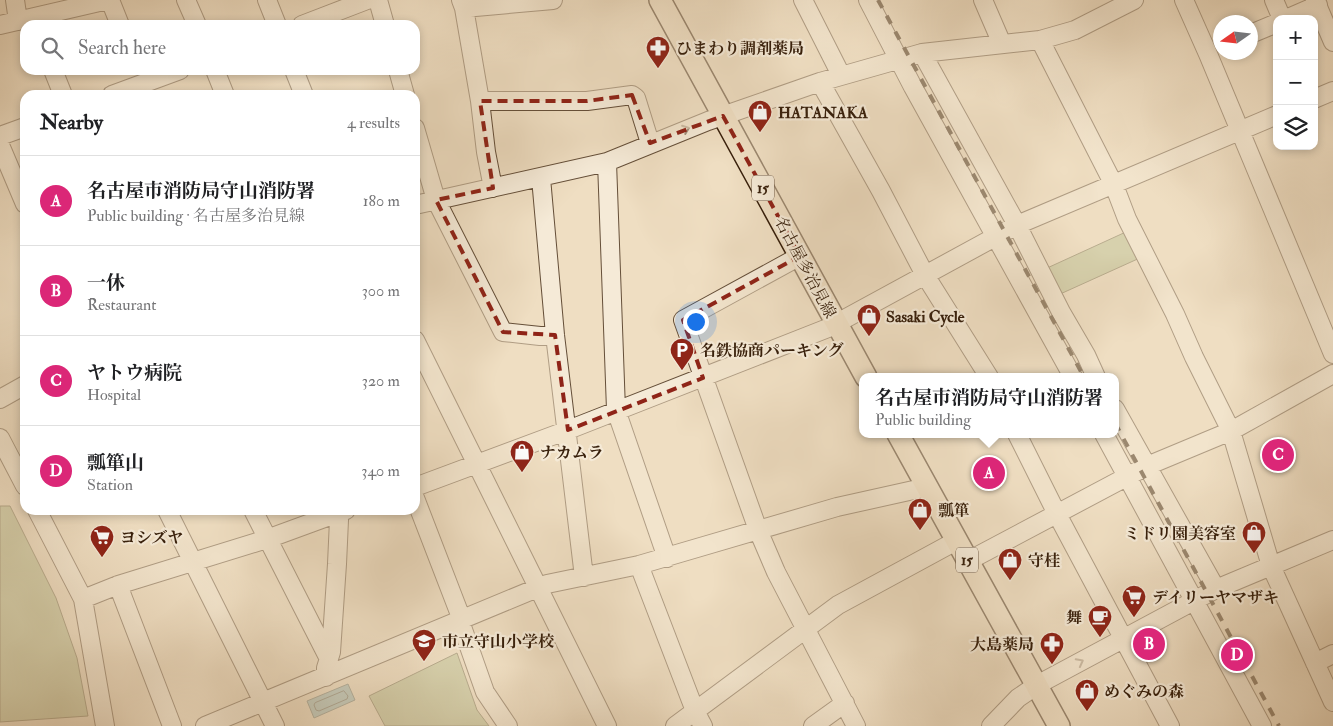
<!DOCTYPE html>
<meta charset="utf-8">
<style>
body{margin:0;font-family:"IM FELL Double Pica","Noto Serif JP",serif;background:#f2f2f2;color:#202124}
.controls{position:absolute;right:15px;top:15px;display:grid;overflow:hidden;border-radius:10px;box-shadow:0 2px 8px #0003}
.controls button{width:45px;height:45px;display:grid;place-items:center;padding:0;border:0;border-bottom:1px solid #e0e0e0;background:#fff;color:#202124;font:25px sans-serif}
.compass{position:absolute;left:1213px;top:15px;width:45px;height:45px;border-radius:50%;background:#fff;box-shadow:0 2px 8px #0003;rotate:256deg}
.you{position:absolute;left:695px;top:321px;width:18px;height:18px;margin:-12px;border:4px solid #fff;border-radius:50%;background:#1a73e8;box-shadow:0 0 0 8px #1a73e833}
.badge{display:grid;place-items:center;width:32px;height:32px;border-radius:50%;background:#db2777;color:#fff;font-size:16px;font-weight:700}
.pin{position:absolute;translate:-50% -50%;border:2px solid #fff;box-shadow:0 1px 5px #0006}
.popup{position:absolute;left:859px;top:373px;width:260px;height:65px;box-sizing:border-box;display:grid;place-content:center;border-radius:10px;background:#fff;filter:drop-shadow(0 1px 4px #0005);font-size:16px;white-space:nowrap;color:#757577}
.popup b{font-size:19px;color:#202124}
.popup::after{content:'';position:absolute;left:50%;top:100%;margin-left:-10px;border:10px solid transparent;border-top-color:#fff}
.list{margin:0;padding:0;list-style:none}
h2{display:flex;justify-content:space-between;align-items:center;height:65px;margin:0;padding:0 20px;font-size:21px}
h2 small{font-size:16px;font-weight:400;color:#757577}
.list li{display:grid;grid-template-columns:32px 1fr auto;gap:15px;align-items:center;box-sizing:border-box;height:90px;padding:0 20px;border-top:1px solid #e0e0e0}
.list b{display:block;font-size:19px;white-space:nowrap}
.list p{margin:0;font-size:16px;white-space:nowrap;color:#757577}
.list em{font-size:16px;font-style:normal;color:#757577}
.icon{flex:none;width:28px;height:28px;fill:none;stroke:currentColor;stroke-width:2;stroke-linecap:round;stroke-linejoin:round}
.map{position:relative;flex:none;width:1333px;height:726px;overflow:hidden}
.search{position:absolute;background:#fff;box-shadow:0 2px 8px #0003;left:20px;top:20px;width:400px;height:55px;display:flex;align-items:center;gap:12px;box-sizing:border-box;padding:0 18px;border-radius:15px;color:#757577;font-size:19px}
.panel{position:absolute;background:#fff;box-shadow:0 2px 8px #0003;left:20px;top:90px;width:400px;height:425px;border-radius:15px}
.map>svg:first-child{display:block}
.green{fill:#bac193;stroke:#78704f}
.water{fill:#9bbbb9;stroke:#737d73}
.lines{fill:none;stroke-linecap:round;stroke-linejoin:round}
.shore{stroke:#696d62;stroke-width:1}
.minor-casing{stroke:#654f39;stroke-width:20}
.major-casing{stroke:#371f0b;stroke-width:24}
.minor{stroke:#f5ead7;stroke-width:18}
.major{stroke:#efdec2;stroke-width:21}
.rail{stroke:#371f0b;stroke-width:4;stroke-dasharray:9 9;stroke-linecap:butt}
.oneway{stroke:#a08f7b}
.marked{fill:none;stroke:#8f2418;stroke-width:4;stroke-dasharray:10 6;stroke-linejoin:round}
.labels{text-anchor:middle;stroke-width:4.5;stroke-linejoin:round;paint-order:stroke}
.shield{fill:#f5ead7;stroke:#705c48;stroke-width:1}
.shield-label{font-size:15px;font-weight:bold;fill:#371f0b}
.poi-label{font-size:16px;font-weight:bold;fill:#371f0b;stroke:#f5ead7;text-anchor:start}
.street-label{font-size:16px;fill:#371f0b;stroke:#f5ead7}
</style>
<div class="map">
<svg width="1333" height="726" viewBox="0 0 1333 726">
<rect width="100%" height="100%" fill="#efdec2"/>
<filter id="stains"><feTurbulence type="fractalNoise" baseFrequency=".004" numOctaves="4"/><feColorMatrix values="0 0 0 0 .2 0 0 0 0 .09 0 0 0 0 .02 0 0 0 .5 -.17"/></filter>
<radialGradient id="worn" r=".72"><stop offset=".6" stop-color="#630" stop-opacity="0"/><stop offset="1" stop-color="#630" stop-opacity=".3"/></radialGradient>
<path class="green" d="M1128,231L1142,257L1058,295L1045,269Z
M0,506H10L56,598L77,658L88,716L0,722Z
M457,653L477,710L489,726H385L369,696Z"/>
<path class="water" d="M348,684L355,700L314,718L307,701Z"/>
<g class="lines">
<path class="shore" d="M344,691L348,696L347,699L319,711L316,710L314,705L315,703Z"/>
<defs>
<path id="minor" d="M15,0L18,21
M110,0L120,25
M186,0L197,25
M267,0L277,25
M378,0L385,25
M461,0L464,8L480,101L486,152L493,188
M803,0L841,75
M868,0L913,87L1073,377
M983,0L1002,44
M1184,0L1208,54L1333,354
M1274,0L1282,19
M1315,0L1333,42
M464,8L553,0
M1286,19L1318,5
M0,25L108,0
M302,25L367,0
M1253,33L1277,23
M1040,40L1114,185L1127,219L1175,314L1194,357L1231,431L1271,566L1333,702
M922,53L1017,225L1061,312L1086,355L1096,377
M53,70L63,95
M215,70L225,95
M294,70L304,95
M398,70L405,95
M820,82L881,191L925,275L989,377
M112,95L180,70
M1314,99L1333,91
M480,101H587L632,95L636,98L650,143
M415,128L436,200L503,332L540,336L555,335
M0,136L25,127
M0,145L25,204
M607,162L616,410L667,558
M541,178L555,335L584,577
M415,205L607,162L708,121L820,82L922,53L1040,40L1075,30L1134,0
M800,256L683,320L758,530L776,572L856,726
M415,340L607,726
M0,399L25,385
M1115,409L1216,589
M1017,434L1057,514L1170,726
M1104,434L1262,726
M0,438L25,486
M415,487L568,430L828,328L1017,225L1277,115
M415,498L462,620
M37,510L83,599L105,726
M167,510L275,726
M253,510L329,659
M968,561L1147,466L1231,431L1333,374
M639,565L695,711L703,726
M118,585L172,726
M83,599L118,585L267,539L346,510
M460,621L485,692L508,726
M1315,663L1333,654
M326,677V668L331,652L337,564L339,520L336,510
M205,726L547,584L639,565L837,507L927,487
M675,726L838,605L956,541
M813,726L845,703
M991,726L1018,698L1037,685L1216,589L1333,540"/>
<path id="major" d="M660,0L866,377
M898,434L1059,726"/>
</defs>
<use href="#minor" class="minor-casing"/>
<use href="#major" class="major-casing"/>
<use href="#minor" class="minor"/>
<use href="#major" class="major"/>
<path class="rail" d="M878,0L1084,377
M1115,423L1279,726"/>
</g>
<defs><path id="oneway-chevron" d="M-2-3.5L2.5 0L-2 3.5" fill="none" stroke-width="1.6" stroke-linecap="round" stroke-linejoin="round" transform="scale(1.25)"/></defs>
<g class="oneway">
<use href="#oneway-chevron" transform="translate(686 129) rotate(-21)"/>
<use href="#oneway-chevron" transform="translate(1080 662) rotate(-28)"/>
</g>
<path d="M0 0H1333V726H0ZM632,95L650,143L723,116L800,256L683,320L703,378L568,430L555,335L503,332L436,200L493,188L480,101H587Z" fill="#efdec2" fill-opacity=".55" fill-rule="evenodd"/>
<path class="marked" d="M632,95L650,143L723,116L800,256L683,320L703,378L568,430L555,335L503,332L436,200L493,188L480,101H587Z"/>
<defs>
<symbol id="pharmacy-pin" viewBox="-11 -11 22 30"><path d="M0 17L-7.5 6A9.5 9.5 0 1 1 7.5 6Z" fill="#8f2418" stroke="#f5ead7"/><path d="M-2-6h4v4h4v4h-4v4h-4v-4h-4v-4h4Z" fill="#fff"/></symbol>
<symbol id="shop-pin" viewBox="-11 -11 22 30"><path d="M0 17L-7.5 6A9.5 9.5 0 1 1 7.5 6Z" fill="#8f2418" stroke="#f5ead7"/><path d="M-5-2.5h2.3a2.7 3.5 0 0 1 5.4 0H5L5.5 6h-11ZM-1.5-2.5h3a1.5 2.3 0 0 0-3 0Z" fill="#fff"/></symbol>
<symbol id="parking-pin" viewBox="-11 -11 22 30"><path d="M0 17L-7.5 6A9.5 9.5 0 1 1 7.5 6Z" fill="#8f2418" stroke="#f5ead7"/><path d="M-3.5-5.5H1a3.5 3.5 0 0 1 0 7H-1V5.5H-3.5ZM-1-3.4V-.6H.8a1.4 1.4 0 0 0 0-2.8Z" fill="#fff"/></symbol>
<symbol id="supermarket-pin" viewBox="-11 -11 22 30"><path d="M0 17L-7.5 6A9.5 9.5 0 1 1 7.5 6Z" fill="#8f2418" stroke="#f5ead7"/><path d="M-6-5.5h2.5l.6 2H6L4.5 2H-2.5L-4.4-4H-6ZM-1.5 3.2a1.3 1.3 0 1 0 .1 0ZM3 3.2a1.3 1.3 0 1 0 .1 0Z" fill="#fff"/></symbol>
<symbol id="cafe-pin" viewBox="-11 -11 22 30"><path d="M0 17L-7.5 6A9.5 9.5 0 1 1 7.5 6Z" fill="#8f2418" stroke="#f5ead7"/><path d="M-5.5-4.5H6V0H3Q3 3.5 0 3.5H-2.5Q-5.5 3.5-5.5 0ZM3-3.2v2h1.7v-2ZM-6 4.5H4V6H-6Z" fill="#fff"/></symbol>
<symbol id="school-pin" viewBox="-11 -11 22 30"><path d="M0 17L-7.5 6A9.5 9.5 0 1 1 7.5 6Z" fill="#8f2418" stroke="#f5ead7"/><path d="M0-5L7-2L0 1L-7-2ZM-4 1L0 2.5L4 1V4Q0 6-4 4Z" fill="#fff"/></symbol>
</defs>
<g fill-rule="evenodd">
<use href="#pharmacy-pin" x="644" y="34" width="28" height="38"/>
<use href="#shop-pin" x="746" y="98" width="28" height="38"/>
<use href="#shop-pin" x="855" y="302" width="28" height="38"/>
<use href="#parking-pin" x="668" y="336" width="28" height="38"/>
<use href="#shop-pin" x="508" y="438" width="28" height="38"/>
<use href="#shop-pin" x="906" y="496" width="28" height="38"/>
<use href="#shop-pin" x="1240" y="519" width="28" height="38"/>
<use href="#supermarket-pin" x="88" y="523" width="28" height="38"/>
<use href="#shop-pin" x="996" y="546" width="28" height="38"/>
<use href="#supermarket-pin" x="1120" y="583" width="28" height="38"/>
<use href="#cafe-pin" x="1086" y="603" width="28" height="38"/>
<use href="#school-pin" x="410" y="627" width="28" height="38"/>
<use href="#pharmacy-pin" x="1038" y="630" width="28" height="38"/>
<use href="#shop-pin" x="1073" y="677" width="28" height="38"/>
</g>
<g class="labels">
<g class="shield">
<rect x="752" y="175.5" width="22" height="25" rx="4"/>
<rect x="956" y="547.5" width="22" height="25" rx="4"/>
</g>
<g class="shield-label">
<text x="763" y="193">15</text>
<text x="967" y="565">15</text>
</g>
<g class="poi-label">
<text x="676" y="54">ひまわり調剤薬局</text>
<text x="778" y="118">HATANAKA</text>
<text x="886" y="322">Sasaki Cycle</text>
<text x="700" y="356">名鉄協商パーキング</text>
<text x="540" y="458">ナカムラ</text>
<text x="938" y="516">瓢箪</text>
<text x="1236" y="539" text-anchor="end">ミドリ園美容室</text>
<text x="120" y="543">ヨシズヤ</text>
<text x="1028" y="566">守桂</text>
<text x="1152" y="603">デイリーヤマザキ</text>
<text x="1082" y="623" text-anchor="end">舞</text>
<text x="442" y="647">市立守山小学校</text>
<text x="1034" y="650" text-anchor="end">大島薬局</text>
<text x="1104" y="697">めぐみの森</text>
</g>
<g class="street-label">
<text transform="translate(806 267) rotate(62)" y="6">名古屋多治見線</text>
</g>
</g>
<rect width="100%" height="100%" filter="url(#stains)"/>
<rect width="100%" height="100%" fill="url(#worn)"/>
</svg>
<div class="controls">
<button>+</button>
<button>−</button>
<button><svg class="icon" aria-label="layers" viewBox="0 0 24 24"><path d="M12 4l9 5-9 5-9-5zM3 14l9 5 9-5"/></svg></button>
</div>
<svg class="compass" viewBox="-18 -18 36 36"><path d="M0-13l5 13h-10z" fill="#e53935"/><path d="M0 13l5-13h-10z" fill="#757577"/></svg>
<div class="you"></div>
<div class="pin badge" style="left:989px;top:473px">A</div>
<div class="popup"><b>名古屋市消防局守山消防署</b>Public building</div>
<div class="pin badge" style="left:1149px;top:644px">B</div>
<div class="pin badge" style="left:1278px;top:455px">C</div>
<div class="pin badge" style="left:1237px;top:655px">D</div>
<div class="search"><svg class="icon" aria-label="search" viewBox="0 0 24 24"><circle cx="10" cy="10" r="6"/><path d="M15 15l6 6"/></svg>Search here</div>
<section class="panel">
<h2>Nearby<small>4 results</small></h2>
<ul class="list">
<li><span class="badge">A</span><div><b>名古屋市消防局守山消防署</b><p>Public building · 名古屋多治見線</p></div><em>180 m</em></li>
<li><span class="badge">B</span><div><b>一休</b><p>Restaurant</p></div><em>300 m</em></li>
<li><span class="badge">C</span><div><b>ヤトウ病院</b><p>Hospital</p></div><em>320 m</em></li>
<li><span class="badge">D</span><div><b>瓢箪山</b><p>Station</p></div><em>340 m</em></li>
</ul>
</section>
</div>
